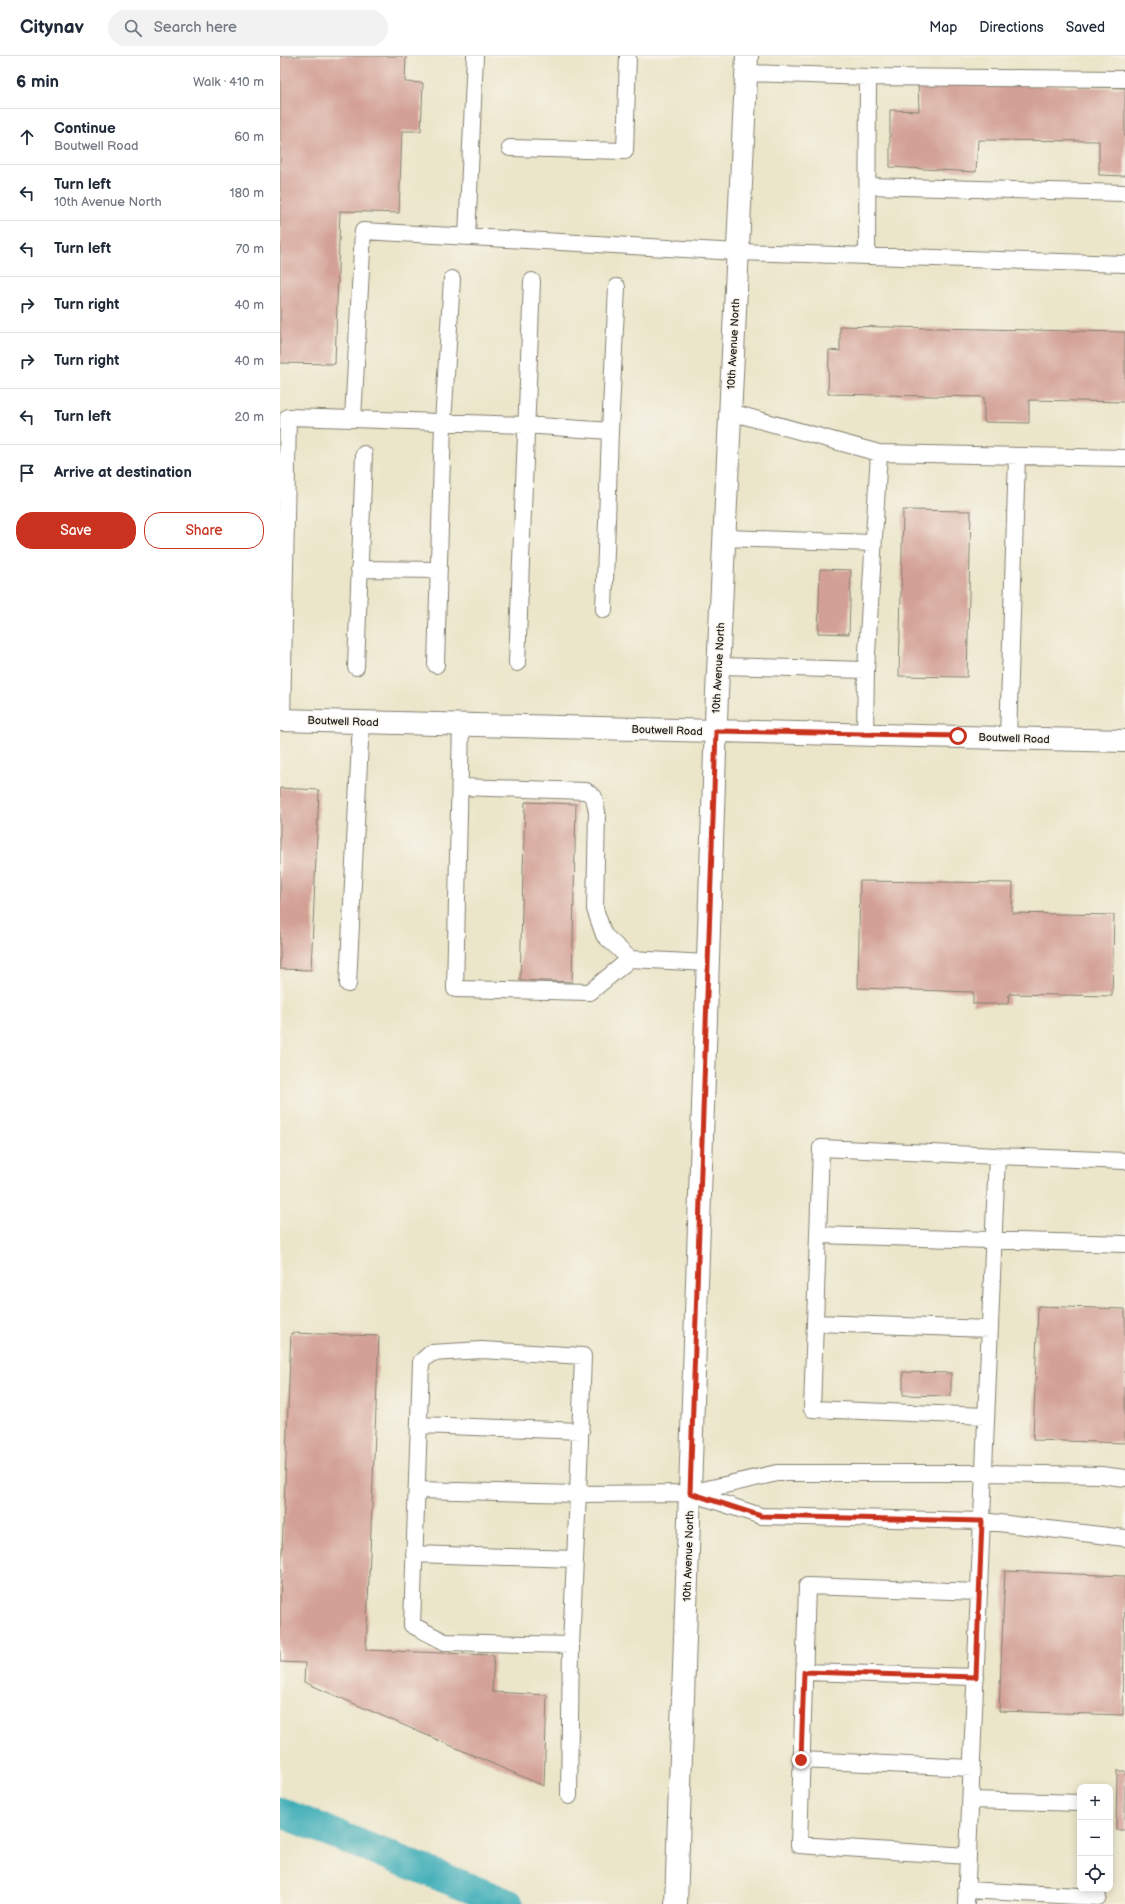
<!DOCTYPE html>
<meta charset="utf-8">
<style>
body{margin:0;font-family:"Balsamiq Sans",sans-serif;background:#f2f2f3;color:#1f2937}
.controls{position:absolute;right:12px;bottom:12px;display:grid;overflow:hidden;border-radius:8px;box-shadow:0 2px 10px #0003}
.controls button{width:36px;height:36px;display:grid;place-items:center;padding:0;border:0;border-bottom:1px solid #e0e1e3;background:#fff;color:#1f2937;font:20px sans-serif}
.stop{position:absolute;width:12px;height:12px;margin:-9px;border:3px solid #c8321e;border-radius:50%;background:#fff}
.stop.end{background:#c8321e;border-color:#fff;box-shadow:0 1px 4px #0008}
.list{margin:0;padding:0;list-style:none}
h2{display:flex;justify-content:space-between;align-items:center;height:52px;margin:0;padding:0 16px;font-size:17px}
h2 small{font-size:13px;font-weight:400;color:#747a83}
.list li{display:grid;grid-template-columns:26px 1fr auto;gap:12px;align-items:center;box-sizing:border-box;height:56px;padding:0 16px;border-top:1px solid #e0e1e3}
.list b{display:block;font-size:15px;white-space:nowrap}
.list p{margin:0;font-size:13px;white-space:nowrap;color:#747a83}
.list em{font-size:13px;font-style:normal;color:#747a83}
.actions{display:flex;gap:8px;padding:12px 16px}
.actions a{flex:1;padding:9px 0;border:1px solid #c8321e;border-radius:16px;text-align:center;font-size:14px;color:#c8321e}
.actions .main{background:#c8321e;color:#fff}
.icon{flex:none;width:22px;height:22px;fill:none;stroke:currentColor;stroke-width:2;stroke-linecap:round;stroke-linejoin:round}
.map{position:relative;flex:none;width:845px;height:1848px;overflow:hidden}
header{display:flex;align-items:center;gap:24px;box-sizing:border-box;height:56px;padding:0 20px;background:#fff;border-bottom:1px solid #e0e1e3}
header strong{font-size:19px}
nav{display:flex;gap:22px;margin-inline-start:auto;font-size:14px}
.search{width:280px;height:36px;background:#f2f2f3;display:flex;align-items:center;gap:10px;box-sizing:border-box;padding:0 14px;border-radius:22px;color:#747a83;font-size:15px}
main{display:flex}
aside{flex:1;background:#fff}
.map>svg:first-child{display:block}
.lines{fill:none;stroke-linecap:round;stroke-linejoin:round}
.canal{stroke:#3dadb8;stroke-width:30}
.building{fill:#d3a095}
.service-casing{stroke:#848072;stroke-width:18}
.minor-casing{stroke:#848072;stroke-width:24}
.tertiary-casing{stroke:#848072;stroke-width:24}
.service{stroke:#fff;stroke-width:16}
.minor{stroke:#fff;stroke-width:22}
.tertiary{stroke:#fff;stroke-width:22}
.route{stroke:#c8321e;stroke-width:5}
.labels{text-anchor:middle;stroke-width:3;stroke-linejoin:round;paint-order:stroke}
.street-label{font-size:11px;fill:#1c1c1c;stroke:#f7f3e8}
</style>
<header>
<strong>Citynav</strong>
<div class="search"><svg class="icon" aria-label="search" viewBox="0 0 24 24"><circle cx="10" cy="10" r="6"/><path d="M15 15l6 6"/></svg>Search here</div>
<nav><a>Map</a><a>Directions</a><a>Saved</a></nav>
</header>
<main>
<aside>
<h2>6 min<small>Walk · 410 m</small></h2>
<ul class="list">
<li><svg class="icon" aria-label="ahead" viewBox="0 0 24 24"><path d="M12 20V5M6 11l6-6 6 6"/></svg><div><b>Continue</b><p>Boutwell Road</p></div><em>60 m</em></li>
<li><svg class="icon" aria-label="left" viewBox="0 0 24 24"><path d="M17 20v-9H6M10 6l-5 5 5 5"/></svg><div><b>Turn left</b><p>10th Avenue North</p></div><em>180 m</em></li>
<li><svg class="icon" aria-label="left" viewBox="0 0 24 24"><path d="M17 20v-9H6M10 6l-5 5 5 5"/></svg><div><b>Turn left</b></div><em>70 m</em></li>
<li><svg class="icon" aria-label="right" viewBox="0 0 24 24"><path d="M7 20v-9h11M14 6l5 5-5 5"/></svg><div><b>Turn right</b></div><em>40 m</em></li>
<li><svg class="icon" aria-label="right" viewBox="0 0 24 24"><path d="M7 20v-9h11M14 6l5 5-5 5"/></svg><div><b>Turn right</b></div><em>40 m</em></li>
<li><svg class="icon" aria-label="left" viewBox="0 0 24 24"><path d="M17 20v-9H6M10 6l-5 5 5 5"/></svg><div><b>Turn left</b></div><em>20 m</em></li>
<li><svg class="icon" aria-label="arrive" viewBox="0 0 24 24"><path d="M6 21V4h12l-3 4 3 4H6"/></svg><div><b>Arrive at destination</b></div></li>
</ul>
<div class="actions"><a class="main">Save</a><a>Share</a></div>
</aside>
<div class="map">
<svg width="845" height="1848" viewBox="0 0 845 1848">
<rect width="100%" height="100%" fill="#f7f3e8"/>
<filter id="ink" filterUnits="userSpaceOnUse"><feTurbulence type="fractalNoise" baseFrequency=".025" numOctaves="2"/><feDisplacementMap in="SourceGraphic" scale="8" xChannelSelector="R" yChannelSelector="G"/><feConvolveMatrix kernelMatrix="1 2 1 2 8 2 1 2 1" color-interpolation-filters="sRGB"/></filter>
<filter id="wash" filterUnits="userSpaceOnUse"><feTurbulence type="fractalNoise" baseFrequency=".012" numOctaves="4" result="noise"/><feDisplacementMap in="SourceGraphic" scale="16" xChannelSelector="R" yChannelSelector="G"/><feGaussianBlur stdDeviation="0.9" result="paint"/><feColorMatrix in="noise" values="0 0 0 0 0 0 0 0 0 0 0 0 0 0 0 0 0 1.4 0 .05"/><feComposite in="paint" operator="in"/></filter>
<g filter="url(#wash)">
<rect width="100%" height="100%" fill="#ebe5c9"/>
<g class="lines">
<path class="canal" d="M0,1756L229,1848"/>
</g>
<g id="blocks">
<path class="building" d="M0,0H126L125,26L143,27L141,75H122L119,157L60,155L55,308L0,307Z
M638,26L845,32V120L819,119V85L698,84L696,116L610,111V54L639,55Z
M560,270L845,276V346L749,344V367L704,366V341L548,338L549,294L560,295Z
M623,454L691,455L687,621L619,620Z
M540,513L571,514L569,578L538,577Z
M0,732L39,734L31,914L0,913Z
M245,746L296,748L292,926L240,924Z
M580,825L733,827L732,857L834,859L832,940L729,938L728,948H693V936L578,932Z
M758,1250L845,1253V1387L753,1384Z
M11,1277L99,1280L86,1594L214,1599L212,1636L267,1639L264,1730L24,1626L25,1607L0,1606V1547Z
M623,1316L671,1317V1340L623,1339Z
M725,1515L845,1520L843,1659L719,1655Z
M837,1715H845V1774H836Z"/>
</g>
</g>
<g filter="url(#ink)">
<use href="#blocks" fill-opacity="0" stroke="#848072" stroke-width="1"/>
<g class="lines">
<defs>
<path id="service" d="M466,17L588,21L845,23
M230,92L345,95L348,0
M588,130L845,137
M187,181L195,0
M587,199L588,21
M450,356L599,397L845,402
M73,363L245,369L330,375L337,231
M444,482L593,487
M79,513L159,514
M324,554L330,375
M237,607L252,225
M156,609L163,367L172,223
M439,610L586,614L599,397
M76,611L84,398
M2,664L8,361L73,363L83,175L458,196L845,208
M181,668L175,933L310,936L350,903L428,907
M585,678L586,614
M728,682L737,400
M180,731L306,735L314,741L317,756L315,853L324,879L350,903
M68,928L81,666
M717,1100L845,1105
M538,1179L845,1188
M535,1267L710,1273
M139,1369L301,1375
M137,1434L298,1438L291,1589L165,1586L132,1569L141,1306L151,1297L202,1294L303,1300L298,1438L410,1437L497,1417H704L821,1419L845,1422
M411,1437L481,1460L702,1465L845,1482
M134,1498L295,1503
M524,1616L696,1621
M521,1704L692,1712
M289,1740L291,1589
M691,1744L800,1747
M688,1800L519,1789L527,1530L699,1536
M686,1834L818,1841
M686,1848L717,1100L541,1092L532,1353L706,1360"/>
<path id="minor" d="M0,664L436,675"/>
<path id="tertiary" d="M436,675L845,685
M396,1848L437,637L467,0"/>
</defs>
<use href="#service" class="service-casing"/>
<use href="#minor" class="minor-casing"/>
<use href="#tertiary" class="tertiary-casing"/>
<use href="#service" class="service"/>
<use href="#minor" class="minor"/>
<use href="#tertiary" class="tertiary"/>
</g>
</g>
<g class="lines" filter="url(#ink)">
<path class="route" d="M521,1704L524,1616L696,1621L702,1465L481,1460L410,1437L436,675L678,680"/>
</g>
<g class="labels">
<g class="street-label">
<text transform="translate(453 288) rotate(-87)" y="4">10th Avenue North</text>
<text transform="translate(438 612) rotate(-87)" y="4">10th Avenue North</text>
<text transform="translate(63 665) rotate(2)" y="4">Boutwell Road</text>
<text transform="translate(387 674) rotate(2)" y="4">Boutwell Road</text>
<text transform="translate(734 682) rotate(2)" y="4">Boutwell Road</text>
<text transform="translate(408 1500) rotate(-88)" y="4">10th Avenue North</text>
</g>
</g>
</svg>
<div class="controls">
<button>+</button>
<button>−</button>
<button><svg class="icon" aria-label="locate" viewBox="0 0 24 24"><circle cx="12" cy="12" r="6"/><path d="M12 2v4M12 18v4M2 12h4M18 12h4"/></svg></button>
</div>
<div class="stop" style="left:678px;top:680px"></div>
<div class="stop end" style="left:521px;top:1704px"></div>
</div>
</main>
